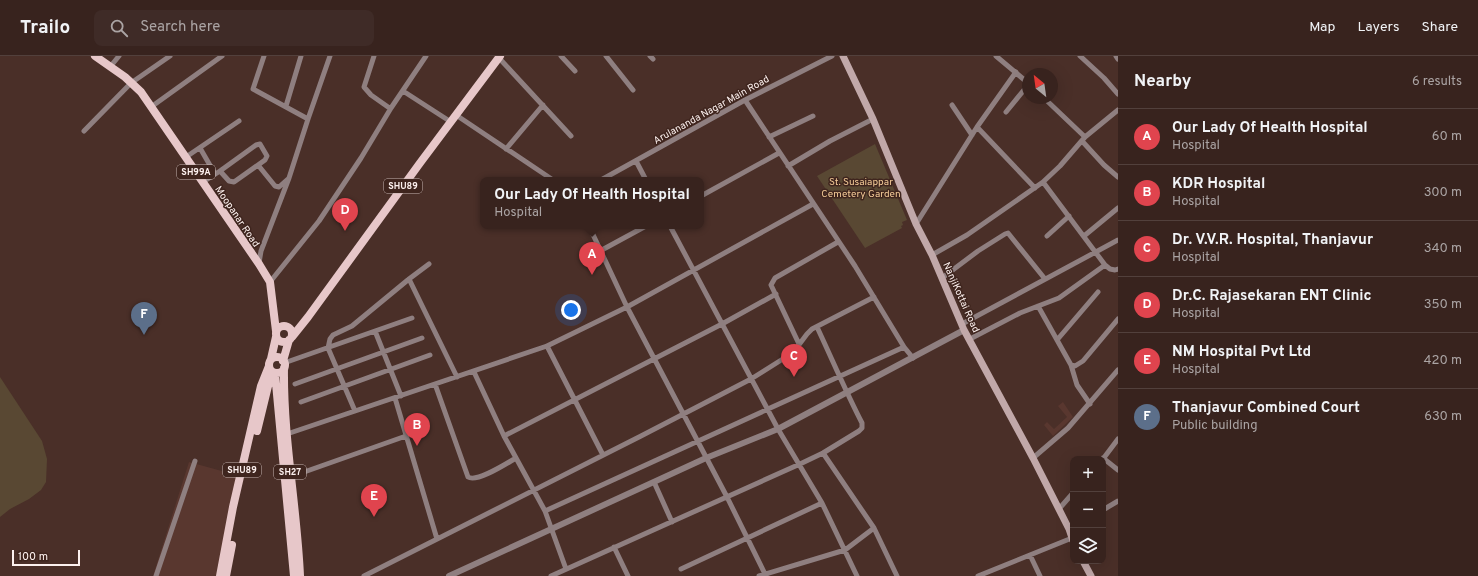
<!DOCTYPE html>
<meta charset="utf-8">
<style>
body{margin:0;font-family:Overpass,sans-serif;background:#3f2b27;color:#f1f3f6}
.controls{position:absolute;right:12px;bottom:12px;display:grid;overflow:hidden;border-radius:8px;box-shadow:0 4px 16px #0002}
.controls button{width:36px;height:36px;display:grid;place-items:center;padding:0;border:0;border-bottom:1px solid #52403c;background:#38231e;color:#f1f3f6;font:20px sans-serif}
.compass{position:absolute;left:1022px;top:12px;width:36px;height:36px;border-radius:50%;background:#38231e;box-shadow:0 4px 16px #0002;rotate:331deg}
.scale{position:absolute;left:12px;bottom:10px;width:68px;box-sizing:border-box;padding-left:4px;border:2px solid #fdf1ef;border-top:0;font-size:11px;line-height:14px;white-space:nowrap;color:#fdf1ef;-webkit-text-stroke:3px #3f251e;paint-order:stroke}
.you{position:absolute;left:571px;top:254px;width:14px;height:14px;margin:-10px;border:3px solid #fff;border-radius:50%;background:#1a73e8;box-shadow:0 0 0 6px #1a73e833}
.badge{display:grid;place-items:center;width:26px;height:26px;border-radius:50%;background:#95b2f1;color:#fff;font-size:13px;font-weight:700}
.pin{position:absolute;translate:-50% -33px;filter:drop-shadow(0 1px 2px #0008)}
.pin::after{content:'';position:absolute;top:21px;width:14px;height:12px;background:inherit;clip-path:polygon(0 0,100% 0,50% 100%)}
.popup{position:absolute;left:480px;top:121px;width:224px;height:52px;box-sizing:border-box;display:grid;place-content:center;border-radius:8px;background:#38231e;filter:drop-shadow(0 1px 3px #0005);font-size:13px;white-space:nowrap;color:#aba4a4}
.popup b{font-size:15px;color:#f1f3f6}
.popup::after{content:'';position:absolute;left:50%;top:100%;margin-left:-8px;border:8px solid transparent;border-top-color:#38231e}
.list{margin:0;padding:0;list-style:none}
h2{display:flex;justify-content:space-between;align-items:center;height:52px;margin:0;padding:0 16px;font-size:17px}
h2 small{font-size:13px;font-weight:400;color:#aba4a4}
.list li{display:grid;grid-template-columns:26px 1fr auto;gap:12px;align-items:center;box-sizing:border-box;height:56px;padding:0 16px;border-top:1px solid #52403c}
.list b{display:block;font-size:15px;white-space:nowrap}
.list p{margin:0;font-size:13px;white-space:nowrap;color:#aba4a4}
.list em{font-size:13px;font-style:normal;color:#aba4a4}
.icon{flex:none;width:22px;height:22px;fill:none;stroke:currentColor;stroke-width:2;stroke-linecap:round;stroke-linejoin:round}
.map{position:relative;flex:none;width:1118px;height:520px;overflow:hidden}
header{display:flex;align-items:center;gap:24px;box-sizing:border-box;height:56px;padding:0 20px;background:#38231e;border-bottom:1px solid #52403c}
header strong{font-size:19px}
nav{display:flex;gap:22px;margin-inline-start:auto;font-size:14px}
.search{width:280px;height:36px;background:#3f2b27;display:flex;align-items:center;gap:10px;box-sizing:border-box;padding:0 14px;border-radius:8px;color:#aba4a4;font-size:15px}
main{display:flex}
aside{flex:1;background:#38231e}
.map>svg:first-child{display:block}
.built{fill:#59372f}
.green{fill:#594833}
.lines{fill:none;stroke-linecap:round;stroke-linejoin:round}
.minor{stroke:#8f7f80;stroke-width:5}
.tertiary{stroke:#8f7f80;stroke-width:6}
.secondary{stroke:#c1a8a9;stroke-width:7}
.primary{stroke:#e7c7c9;stroke-width:8}
.labels{text-anchor:middle;stroke-width:3;stroke-linejoin:round;paint-order:stroke}
.shield{fill:#3f251e;stroke:#c4b4b0;stroke-width:1}
.shield-label{font-size:9px;font-weight:bold;fill:#fdf1ef}
.street-label{font-size:10px;fill:#fdf1ef;stroke:#3f251e}
.park-label{font-size:10px;fill:#f4cb98;stroke:#3f251e}
</style>
<header>
<strong>Trailo</strong>
<div class="search"><svg class="icon" aria-label="search" viewBox="0 0 24 24"><circle cx="10" cy="10" r="6"/><path d="M15 15l6 6"/></svg>Search here</div>
<nav><a>Map</a><a>Layers</a><a>Share</a></nav>
</header>
<main>
<div class="map">
<svg width="1118" height="520" viewBox="0 0 1118 520">
<rect width="100%" height="100%" fill="#4a2f28"/>
<path class="built" d="M1063,346L1073,361L1053,380L1044,369L1047,366L1054,373L1067,361L1058,350Z
M189,406L240,420L218,520H153Z"/>
<path class="green" d="M875,88L907,164L902,166L903,169L901,170L902,172L865,192L817,120Z
M0,321L42,385L47,403L46,426L41,434L29,443L10,453L0,461Z"/>
<g class="lines">
<path class="minor" d="M264,0L253,33L308,63
M374,0L364,31L371,39L388,51L391,52
M561,0L575,15
M606,0L633,34
M650,0L653,3
M996,0L1028,27
M1080,0L1104,22L1118,38
M1116,0L1118,3
M499,2L571,80
M110,11L119,0
M403,35L451,66
M1044,42L1085,81
M745,44L855,210L904,291L913,302
M952,49L972,79
M286,50L301,0
M151,51L222,0
M1006,56L1028,29
M456,59L553,124
M977,71L1035,132
M84,75L131,27L170,0
M769,81L813,60
M1082,85L1104,109L1118,121
M200,92L215,118
M506,93L543,49
M186,101L239,65
M636,105L646,124
M788,110L830,85L873,63
M220,115L256,89L260,88L267,100L265,104L258,109
M601,124L745,44L832,0
M203,126L220,115L229,125L234,126L258,109L275,130L279,131L288,123
M1043,126L1105,209L1110,213L1115,214L1118,213
M701,140L779,97
M916,168L977,71L1016,16
M589,170L627,251L727,441L766,520
M670,170L778,373L822,447L857,520
M1047,180L1069,160
M1084,180L1118,152
M600,195L646,170
M932,199L967,179L1043,126L1060,110L1085,81L1118,54
M259,207L261,195L289,122L308,63L330,0
M942,222L978,195L1005,178L1008,177L1045,223
M409,223L457,321
M270,226L319,165L361,102L391,52L426,0
M1038,250L1071,309L1077,329L1090,348
M962,268L1118,184
M375,275L401,340
M970,283L1020,257L1059,242L1105,209
M1057,284L1098,236
M799,288L771,229L775,222L838,186
M547,290L603,399
M284,307L412,262
M1071,309L1075,310L1083,305L1118,263
M474,316L504,380L545,455L566,513
M295,328L422,282
M435,328L468,421C477,427 507,407 516,402
M395,342L437,483
M301,346L430,299
M355,355L328,292L330,283L333,279L352,270L409,223L429,208
M284,379L547,290L627,251L813,148
M504,380L722,268L776,238
M823,397L874,472L897,520
M1033,402L1068,372L1118,314
M1103,402L1118,414
M1103,403L1118,383
M290,421L406,380
M654,426L672,466
M1059,453L1073,437
M1103,454L1118,445
M545,455L904,291
M614,491L628,520
M1030,499L1040,520
M681,513L822,447
M156,520L195,405
M364,520L641,380L751,323L786,301L795,294L807,278L812,273L874,241
M551,520L800,408L823,397L859,375L862,372V367C846,336 832,303 817,271
M759,520L845,494L874,472
M978,520L1072,482"/>
<path class="tertiary" d="M449,520L706,402L778,373L964,274"/>
<path class="secondary" d="M843,0L873,63L916,168L932,199L964,274L1033,402L1069,473L1073,485
M1083,505L1091,520"/>
<path class="primary" d="M95,0L125,21L141,36L259,208L270,226L276,275
M276 278a8 8 0 1 1 16 0a8 8 0 1 1-16 0Z
M292,281L308,261L420,107L500,0
M269 309a8 8 0 1 1 16 0a8 8 0 1 1-16 0Z
M271,303L276,281
M283,305L289,284
M284,312C283,382 297,451 300,520
M275,317L294,520
M257,375L268,330L275,317
M220,520L233,451L261,330L269,310
M226,520L232,489"/>
</g>
<g class="labels">
<g class="shield">
<rect x="177" y="109" width="38" height="14" rx="3"/>
<rect x="384" y="123" width="38" height="14" rx="3"/>
<rect x="223" y="407" width="38" height="14" rx="3"/>
<rect x="274" y="409" width="32" height="14" rx="3"/>
</g>
<g class="shield-label">
<text x="196" y="119">SH99A</text>
<text x="403" y="133">SHU89</text>
<text x="242" y="417">SHU89</text>
<text x="290" y="419">SH27</text>
</g>
<g class="street-label">
<text transform="translate(711 53) rotate(-29)" y="4">Arulananda Nagar Main Road</text>
<text transform="translate(238 160) rotate(56)" y="4">Moopanar Road</text>
<text transform="translate(962 241) rotate(66)" y="4">NanjiKottai Road</text>
</g>
<g class="park-label">
<text x="861" y="129">St. Susaiappar<tspan x="861" dy="12">Cemetery Garden</tspan></text>
</g>
</g>
</svg>
<div class="controls">
<button>+</button>
<button>−</button>
<button><svg class="icon" aria-label="layers" viewBox="0 0 24 24"><path d="M12 4l9 5-9 5-9-5zM3 14l9 5 9-5"/></svg></button>
</div>
<svg class="compass" viewBox="-18 -18 36 36"><path d="M0-13l5 13h-10z" fill="#e53935"/><path d="M0 13l5-13h-10z" fill="#aba4a4"/></svg>
<div class="scale">100 m</div>
<div class="you"></div>
<div class="pin badge" style="left:592px;top:219px;background:#e0444e">A</div>
<div class="popup"><b>Our Lady Of Health Hospital</b>Hospital</div>
<div class="pin badge" style="left:417px;top:390px;background:#e0444e">B</div>
<div class="pin badge" style="left:794px;top:321px;background:#e0444e">C</div>
<div class="pin badge" style="left:345px;top:175px;background:#e0444e">D</div>
<div class="pin badge" style="left:374px;top:461px;background:#e0444e">E</div>
<div class="pin badge" style="left:144px;top:279px;background:#5c6f8a">F</div>
</div>
<aside>
<h2>Nearby<small>6 results</small></h2>
<ul class="list">
<li><span class="badge" style="background:#e0444e">A</span><div><b>Our Lady Of Health Hospital</b><p>Hospital</p></div><em>60 m</em></li>
<li><span class="badge" style="background:#e0444e">B</span><div><b>KDR Hospital</b><p>Hospital</p></div><em>300 m</em></li>
<li><span class="badge" style="background:#e0444e">C</span><div><b>Dr. V.V.R. Hospital, Thanjavur</b><p>Hospital</p></div><em>340 m</em></li>
<li><span class="badge" style="background:#e0444e">D</span><div><b>Dr.C. Rajasekaran ENT Clinic</b><p>Hospital</p></div><em>350 m</em></li>
<li><span class="badge" style="background:#e0444e">E</span><div><b>NM Hospital Pvt Ltd</b><p>Hospital</p></div><em>420 m</em></li>
<li><span class="badge" style="background:#5c6f8a">F</span><div><b>Thanjavur Combined Court</b><p>Public building</p></div><em>630 m</em></li>
</ul>
</aside>
</main>
